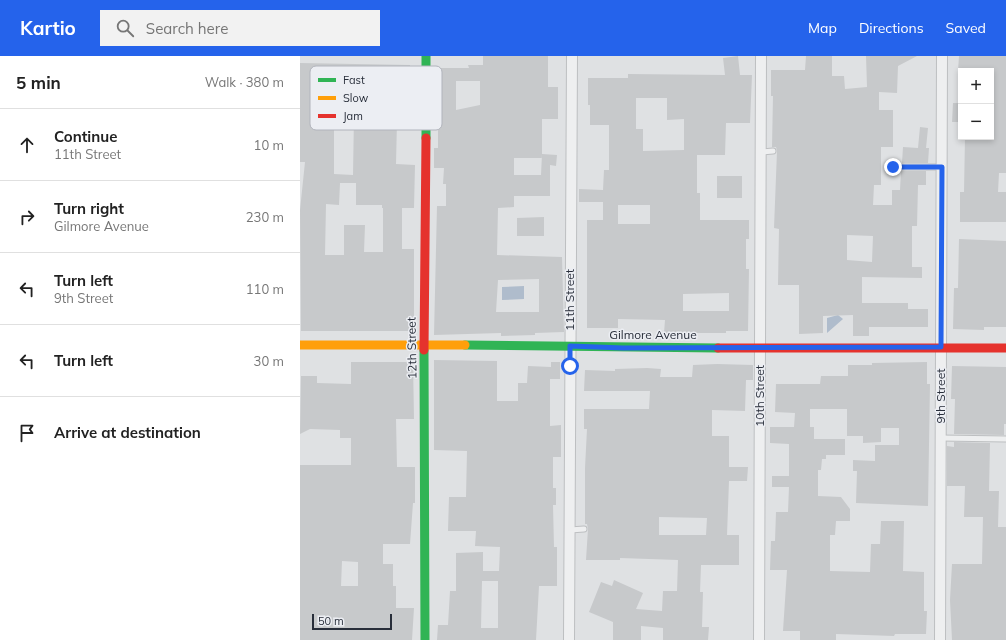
<!DOCTYPE html>
<meta charset="utf-8">
<style>
body{margin:0;font-family:Mulish,sans-serif;background:#f2f2f2;color:#222}
.controls{position:absolute;right:12px;top:12px;display:grid;overflow:hidden;border-radius:0px;box-shadow:0 2px 6px #0003}
.controls button{width:36px;height:36px;display:grid;place-items:center;padding:0;border:0;border-bottom:1px solid #e0e0e0;background:#fff;color:#222;font:20px sans-serif}
.scale{position:absolute;left:12px;bottom:10px;width:80px;box-sizing:border-box;padding-left:4px;border:2px solid #282e3a;border-top:0;font-size:11px;line-height:14px;white-space:nowrap;color:#282e3a;-webkit-text-stroke:3px #eceef3;paint-order:stroke}
.stop{position:absolute;width:12px;height:12px;margin:-9px;border:3px solid #2563eb;border-radius:50%;background:#fff}
.stop.end{background:#2563eb;border-color:#fff;box-shadow:0 1px 4px #0008}
.list{margin:0;padding:0;list-style:none}
h2{display:flex;justify-content:space-between;align-items:center;height:52px;margin:0;padding:0 16px;font-size:17px}
h2 small{font-size:13px;font-weight:400;color:#767676}
.list li{display:grid;grid-template-columns:26px 1fr auto;gap:12px;align-items:center;box-sizing:border-box;height:72px;padding:0 16px;border-top:1px solid #e0e0e0}
.list b{display:block;font-size:15px;white-space:nowrap}
.list p{margin:0;font-size:13px;white-space:nowrap;color:#767676}
.list em{font-size:13px;font-style:normal;color:#767676}
.icon{flex:none;width:22px;height:22px;fill:none;stroke:currentColor;stroke-width:2;stroke-linecap:round;stroke-linejoin:round}
.map{position:relative;flex:none;width:706px;height:584px;overflow:hidden}
header{display:flex;align-items:center;gap:24px;box-sizing:border-box;height:56px;padding:0 20px;background:#2563eb;color:#fff}
header strong{font-size:19px}
nav{display:flex;gap:22px;margin-inline-start:auto;font-size:14px}
.search{width:280px;height:36px;background:#f2f2f2;display:flex;align-items:center;gap:10px;box-sizing:border-box;padding:0 14px;border-radius:0px;color:#767676;font-size:15px}
main{display:flex}
aside{flex:1;background:#fff}
.map>svg:first-child{display:block}
.water{fill:#afbccc}
.building{fill:#c7c9cb;fill-rule:evenodd}
.lines{fill:none;stroke-linecap:round;stroke-linejoin:round}
.lane-casing{stroke:#bdbfc1;stroke-width:7}
.street-casing{stroke:#bdbfc1;stroke-width:12}
.lane{stroke:#eeeff0;stroke-width:5}
.street{stroke:#eeeff0;stroke-width:10}
.fast{stroke:#30b455;stroke-width:9}
.slow{stroke:#ff9f0a;stroke-width:9}
.jam{stroke:#e5322d;stroke-width:9}
.route{stroke:#2563eb;stroke-width:5}
.labels{text-anchor:middle;stroke-width:3;stroke-linejoin:round;paint-order:stroke}
.street-label{font-size:12px;fill:#282e3a;stroke:#eceef3}
.key{fill:#eceef3;stroke:#b1b4bc;stroke-width:1}
.key-label{font-size:11px;fill:#282e3a}
</style>
<header>
<strong>Kartio</strong>
<div class="search"><svg class="icon" aria-label="search" viewBox="0 0 24 24"><circle cx="10" cy="10" r="6"/><path d="M15 15l6 6"/></svg>Search here</div>
<nav><a>Map</a><a>Directions</a><a>Saved</a></nav>
</header>
<main>
<aside>
<h2>5 min<small>Walk · 380 m</small></h2>
<ul class="list">
<li><svg class="icon" aria-label="ahead" viewBox="0 0 24 24"><path d="M12 20V5M6 11l6-6 6 6"/></svg><div><b>Continue</b><p>11th Street</p></div><em>10 m</em></li>
<li><svg class="icon" aria-label="right" viewBox="0 0 24 24"><path d="M7 20v-9h11M14 6l5 5-5 5"/></svg><div><b>Turn right</b><p>Gilmore Avenue</p></div><em>230 m</em></li>
<li><svg class="icon" aria-label="left" viewBox="0 0 24 24"><path d="M17 20v-9H6M10 6l-5 5 5 5"/></svg><div><b>Turn left</b><p>9th Street</p></div><em>110 m</em></li>
<li><svg class="icon" aria-label="left" viewBox="0 0 24 24"><path d="M17 20v-9H6M10 6l-5 5 5 5"/></svg><div><b>Turn left</b></div><em>30 m</em></li>
<li><svg class="icon" aria-label="arrive" viewBox="0 0 24 24"><path d="M6 21V4h12l-3 4 3 4H6"/></svg><div><b>Arrive at destination</b></div></li>
</ul>
</aside>
<div class="map">
<svg width="706" height="584" viewBox="0 0 706 584">
<rect width="100%" height="100%" fill="#dfe1e3"/>
<path class="water" d="M224,230V243L202,244V231Z
M538,259L543,263L527,277V262Z"/>
<path class="building" d="M183,0H248V31H258V63H242V102H214V119H241L242,98L257,99L256,110L250,109V140H214V151L198,152L197,199L262,201L264,276L235,277V279L201,280V277L134,279L137,150H146V128H143L144,112H134V92H138V72H140V24H134V12H169L168,9H183ZM156,25H180V49L156,54ZM239,223V256H196L198,224Z
M438,0L440,19H452L450,67H426L425,99H397V137H400V164H449V183H446V213H449L448,275H426V277H364L365,264L318,263V272H287V164H303V146H279V133L303,134L304,114H309V69H290V49H288V22H328V18L425,19L423,2ZM336,42H367V64L384,63V94L343,95V73H336ZM318,149H350V168H318ZM429,237V255H383V238Z
M506,0H532V20H544L545,33L567,31L566,0H617L598,10L597,37L579,36V54H593V91H581V129H574L573,149H592V134H600L601,115H626V129H618L617,170H612V211H622V222L562,221V247H608V253H628V271H569V280H553V259L523,260V277L499,278V229H478L479,173L474,172L477,95L476,91H472L473,40H471V14H505ZM547,179L573,180L572,206L547,204Z
M659,0H706V117H699L698,136H706V166H660V136H664L665,81H691V15H658Z
M0,7L110,9V27H116L115,65H97L96,108L115,109L114,152H102V193H114V275H1L0,154L5,106H0ZM34,59H54L53,119L34,118ZM40,127H56V149H82V152H83V196H64L65,169H44V199H25L26,148L39,149Z
M653,47H661V66H652Z
M620,71L628,72L626,92H629L628,107H602L603,91L618,92Z
M417,120H442V142H417Z
M244,161V180H217V162Z
M659,183L706,185V271H684V274L653,273L654,232H658Z
M134,304L197,305V345H218V327H227L228,310L251,311V306H260V323H250V370L261,369V401H253V432H256V449H253L254,491H257V530H239L236,584H137L138,569H148L150,535H156V497L183,496V515H199L200,491L175,490L176,475H148L149,441H166L167,395L134,394ZM182,525H198V572H181Z
M51,306H113L114,363H96L97,411H115V447H113L110,488H83V508H93V530H96V552H114L112,584H0V409H51V382H40V374L10,373L0,378L1,320H17V327L51,328ZM42,505L58,506V530H41Z
M627,306V328H630L628,450L556,447L557,415H553V404L575,405V389H599V372H581V386L563,387V380H547V353H510V371H514V383H545V399H526V403H522L521,414H518V440L541,441L550,453V465H536L535,479H530V515L570,516L571,488H580L581,465H604L603,515L624,516V555H627L626,578H595L594,580L536,578V584H500V575H483L487,514H470L471,485H475L476,456H488L489,431H472V420H489V388L470,387V371H494L495,357L475,356L476,328H520L521,320H548V309H572V307Z
M417,308L453,309V324H446L445,355L412,354V380H429V411H448L447,425H429L427,479H439V509H401L400,536H403L402,571H409L408,584H363V572L341,570V584H313V566L289,556L301,526L312,530L314,524L343,537L336,553L362,555L363,535H377L378,504L320,502V504H286L288,473L287,468H285V412L287,373H284V353H349L350,335H284L285,314L315,315V313L347,312L361,313L360,321H392L393,309ZM359,461L407,462L406,479H359Z
M652,310L706,311V368H704V379L654,378L655,343H651Z
M654,386L690,387L689,435H699L698,471H706V584H652L650,544L652,508H682L683,461H664L665,430H647V390L654,391Z"/>
<g class="lines">
<defs>
<path id="lane" d="M461,96L473,95
M593,111H642
M641,382L706,383
M270,474L284,473"/>
<path id="street" d="M269,584L272,0
M459,584L461,0
M640,584L642,0"/>
</defs>
<use href="#lane" class="lane-casing"/>
<use href="#street" class="street-casing"/>
<use href="#lane" class="lane"/>
<use href="#street" class="street"/>
<path class="fast" d="M126,82V0
M165,289L418,292
M124,294L125,584"/>
<path class="slow" d="M0,289H165"/>
<path class="jam" d="M418,292H706
M124,294L126,82"/>
</g>
<g class="lines">
<path class="route" d="M270,310V290L323,292L641,291L642,111H593"/>
</g>
<g class="labels">
<g class="street-label">
<text transform="translate(270 244) rotate(-90)" y="4">11th Street</text>
<text x="353" y="283">Gilmore Avenue</text>
<text transform="translate(112 292) rotate(-91)" y="4">12th Street</text>
<text transform="translate(460 340) rotate(-90)" y="4">10th Street</text>
<text transform="translate(641 340) rotate(-90)" y="4">9th Street</text>
</g>
</g>
<rect x="10" y="10" width="132" height="64" rx="6" class="key"/>
<rect x="18" y="22" width="18" height="4" fill="#30b455"/>
<rect x="18" y="40" width="18" height="4" fill="#ff9f0a"/>
<rect x="18" y="58" width="18" height="4" fill="#e5322d"/>
<g class="key-label">
<text x="43" y="28">Fast</text>
<text x="43" y="46">Slow</text>
<text x="43" y="64">Jam</text>
</g>
</svg>
<div class="controls">
<button>+</button>
<button>−</button>
</div>
<div class="scale">50 m</div>
<div class="stop" style="left:270px;top:310px"></div>
<div class="stop end" style="left:593px;top:111px"></div>
</div>
</main>
